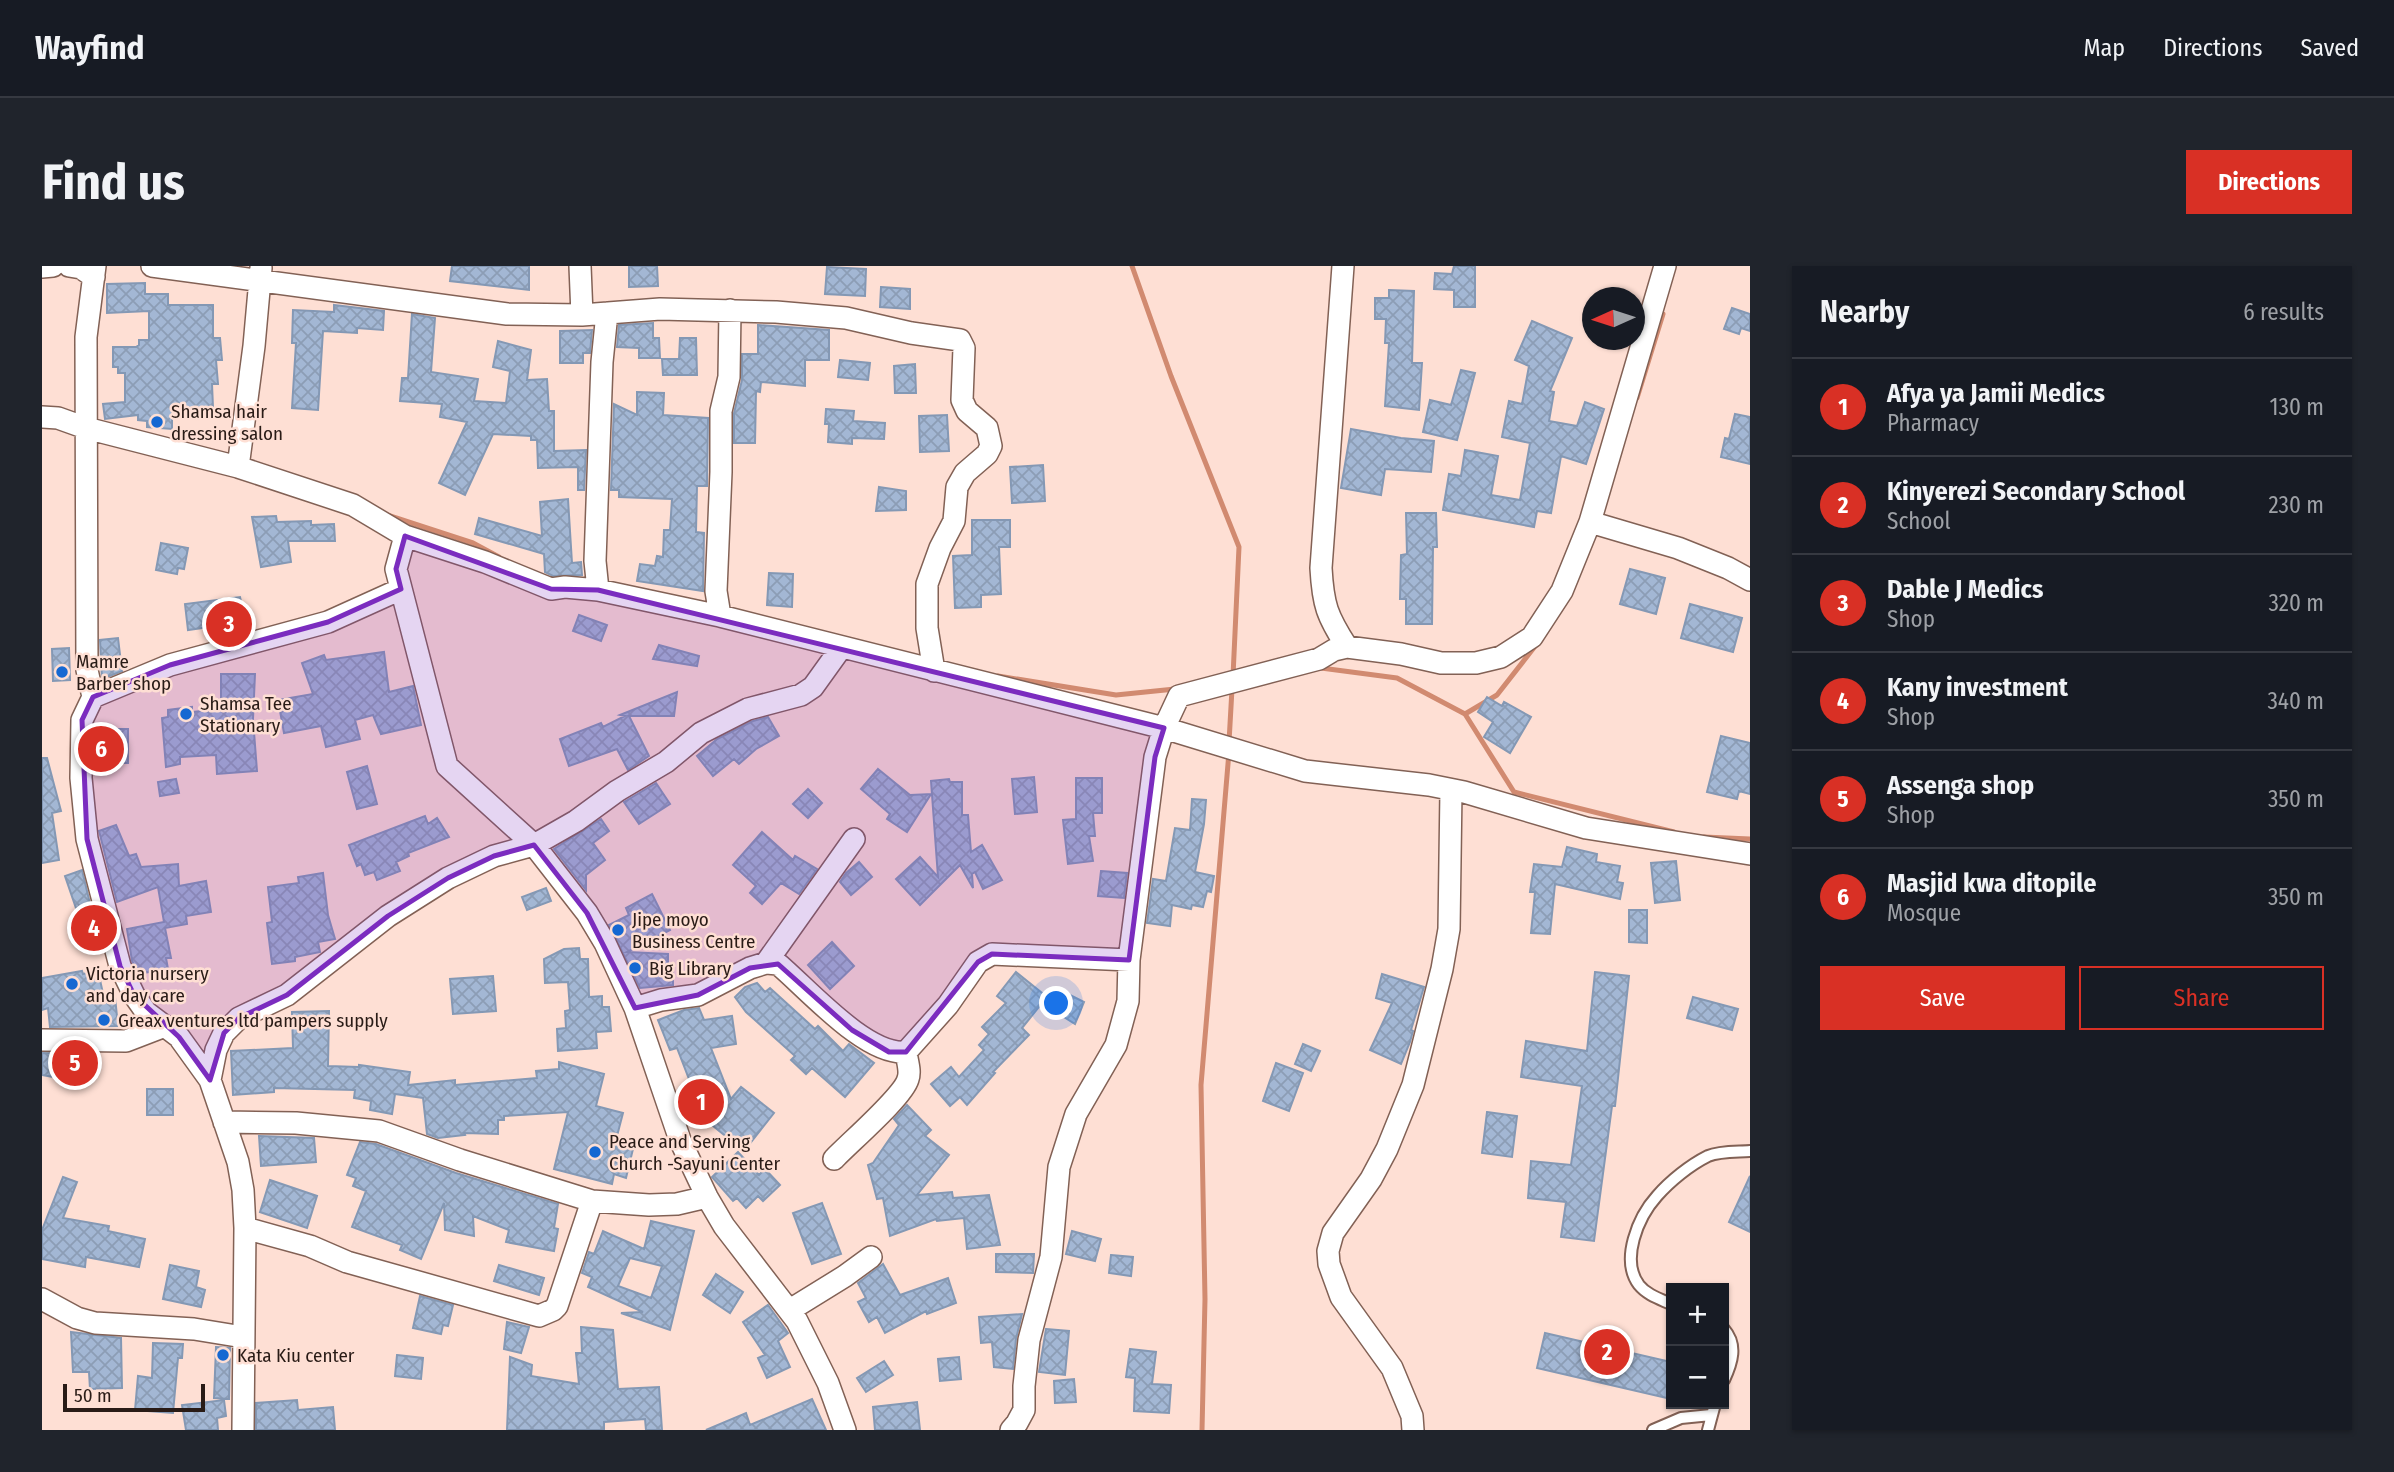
<!DOCTYPE html>
<meta charset="utf-8">
<style>
body{margin:0;font-family:"Fira Sans Condensed",sans-serif;background:#20242c;color:#f1f3f6}
.controls{position:absolute;right:21px;bottom:21px;display:grid;overflow:hidden;border-radius:0px;box-shadow:0 2px 5px #0004}
.controls button{width:63px;height:63px;display:grid;place-items:center;padding:0;border:0;border-bottom:2px solid #363941;background:#171b24;color:#f1f3f6;font:35px sans-serif}
.compass{position:absolute;left:1540px;top:21px;width:63px;height:63px;border-radius:50%;background:#171b24;box-shadow:0 2px 5px #0004;rotate:267deg}
.scale{position:absolute;left:21px;bottom:18px;width:142px;box-sizing:border-box;padding-left:7px;border:4px solid #291b16;border-top:0;font-size:19px;line-height:24px;white-space:nowrap;color:#291b16;-webkit-text-stroke:5px #fedfd4;paint-order:stroke}
.you{position:absolute;left:1015px;top:738px;width:24px;height:24px;margin:-18px;border:5px solid #fff;border-radius:50%;background:#1a73e8;box-shadow:0 0 0 10px #1a73e833}
.badge{display:grid;place-items:center;width:46px;height:46px;border-radius:50%;background:#d93025;color:#fff;font-size:23px;font-weight:700}
.pin{position:absolute;translate:-50% -50%;border:4px solid #fff;box-shadow:0 2px 7px #0006}
.list{margin:0;padding:0;list-style:none}
h2{display:flex;justify-content:space-between;align-items:center;height:91px;margin:0;padding:0 28px;font-size:30px}
h2 small{font-size:23px;font-weight:400;color:#9ea1a6}
.list li{display:grid;grid-template-columns:46px 1fr auto;gap:21px;align-items:center;box-sizing:border-box;height:98px;padding:0 28px;border-top:2px solid #363941}
.list b{display:block;font-size:26px;white-space:nowrap}
.list p{margin:0;font-size:23px;white-space:nowrap;color:#9ea1a6}
.list em{font-size:23px;font-style:normal;color:#9ea1a6}
.actions{display:flex;gap:14px;padding:21px 28px}
.actions a{flex:1;padding:16px 0;border:2px solid #d93025;border-radius:0px;text-align:center;font-size:24px;color:#d93025}
.actions .main{background:#d93025;color:#fff}
.map{position:relative;flex:none;width:1708px;height:1164px;overflow:hidden;border-radius:0px}
header{display:flex;align-items:center;gap:42px;box-sizing:border-box;height:98px;padding:0 35px;background:#171b24;border-bottom:2px solid #363941}
header strong{font-size:33px}
nav{display:flex;gap:38px;margin-inline-start:auto;font-size:24px}
.intro{display:flex;align-items:center;justify-content:space-between;box-sizing:border-box;height:168px;padding:0 42px}
h1{margin:0;font-size:49px}
.button{padding:18px 32px;border-radius:0px;background:#d93025;color:#fff;font-size:24px;font-weight:700}
main{display:flex;gap:42px;padding:0 42px}
aside{flex:1;background:#171b24;border-radius:0px;box-shadow:0 2px 5px #0004}
.map>svg:first-child{display:block}
.lines{fill:none;stroke-linecap:round;stroke-linejoin:round}
.stream{stroke:#d18a70;stroke-width:5}
.building{fill:url(#building-cross-hatch);stroke:#8498b4;stroke-width:2;fill-rule:evenodd}
.lane-casing{stroke:#826155;stroke-width:14}
.street-casing{stroke:#826155;stroke-width:24}
.lane{stroke:#fff;stroke-width:10}
.street{stroke:#fff;stroke-width:21}
.marked{fill:#7b2cbf;fill-opacity:0.2;stroke:#7b2cbf;stroke-width:5;stroke-linejoin:round}
.poi-dot{fill:#1568d2;stroke:#fedfd4;stroke-width:2.5}
.labels{text-anchor:middle;stroke-width:5;stroke-linejoin:round;paint-order:stroke}
.poi-label{font-size:19px;fill:#291b16;stroke:#fedfd4;text-anchor:start}
</style>
<header>
<strong>Wayfind</strong>
<nav><a>Map</a><a>Directions</a><a>Saved</a></nav>
</header>
<div class="intro"><h1>Find us</h1><a class="button">Directions</a></div>
<main>
<div class="map">
<svg width="1708" height="1164" viewBox="0 0 1708 1164">
<defs>
<pattern id="building-cross-hatch" width="8" height="8" patternUnits="userSpaceOnUse" patternTransform="scale(1.75)"><rect width="8" height="8" fill="#a3b7d4"/><path d="M0 0l8 8M0 8l8-8" fill="none" stroke="#8c9db5"/></pattern>
</defs>
<rect width="100%" height="100%" fill="#fedfd4"/>
<g class="lines">
<path class="stream" d="M1090,0L1129,110L1197,281L1191,410
M1595,132L1621,48
M345,249L431,277L457,291
M1278,399L1279,402L1355,412L1423,448L1472,526L1632,566
M956,410L1074,429L1133,423
M1423,448L1455,429L1494,379
M1187,476L1190,423
M1662,571L1708,573
M1160,1164L1163,1033L1159,819L1187,486"/>
</g>
<path class="building" d="M410,0H487V24L408,15Z
M587,0H615L616,20L587,21Z
M1412,0H1433V41H1412V24L1392,23L1393,7L1410,8Z
M785,1L824,3L823,30L783,28Z
M103,17V28H126V39H171V72H178L180,94H174L176,118H170L171,141L130,144V163L105,161V155L96,154V149L63,153L61,138L83,136V107H76V101H71V81H94L97,79V74H107V45L65,47V18Z
M839,21L868,23V43L838,41Z
M1347,24L1372,25L1370,97H1380L1377,144L1343,140L1347,77H1343L1344,53H1333V32H1347Z
M292,39L342,45L341,64L315,62V67L281,65L276,144L250,142L254,77H250L251,44L292,46Z
M1690,42L1708,48V65L1699,62L1697,68L1682,63Z
M370,48L393,52L389,106L436,113L432,135L464,137L468,105L451,101L456,75L489,84L485,114L505,113L507,145H512V185L544,184L542,224H536V201L496,202L495,174H489V170L451,168L423,229L397,217L425,156L398,151L400,138L358,135L360,112H366Z
M1490,55L1530,72L1508,125L1512,126L1507,155L1535,160L1543,136L1562,143L1544,198L1519,190L1509,247L1495,245L1492,261L1401,244L1407,208L1419,210L1423,184L1456,190L1449,229L1478,234L1488,177L1460,171L1467,135L1480,138L1487,100L1473,94Z
M611,57V72H617L618,92H597V82L575,81L577,59Z
M716,59L787,64V94H763V120L719,116L718,126L714,125L713,177H692V147L700,114V88H716Z
M550,64L548,87H541V97H518V65Z
M638,72H654L655,109H621L620,93H637Z
M798,94L828,97L826,114L796,111Z
M873,98L874,127H853L852,100Z
M1419,104L1433,107L1415,174L1381,166L1388,134L1409,139Z
M595,126L622,127L621,149L666,152L665,220H655L654,266L662,267L661,325L595,315L598,298L613,300L615,290L621,291L622,264H628L630,233L577,231V224H569L572,138L595,149Z
M784,143L812,145L811,155L843,157L842,173L810,172V178L786,176L787,158H783Z
M1693,148L1708,151V198L1679,191L1683,172L1687,173Z
M905,149L907,185L878,186L877,150Z
M1309,163L1359,172L1392,175L1389,206L1343,203L1339,229L1299,222Z
M1001,199L1003,235L970,237L968,201Z
M837,221L864,225V244L834,245Z
M526,233L530,297L539,296L540,309L511,310L503,306L502,288L433,268L437,252L500,270L498,236Z
M1364,247H1394L1395,281H1391L1390,358H1364V333H1358L1359,289L1365,288Z
M234,250L235,256L269,255V259L292,258L293,275H246L249,296L219,301L210,251Z
M930,254H968V281H957L959,328L939,329V341L913,342L911,290L930,289Z
M119,277L146,282L142,303L136,302L135,308L114,304Z
M1588,303L1623,312L1614,348L1578,338Z
M727,307L751,308L750,341L725,339Z
M198,331L205,364L176,372L174,360L146,364L143,338Z
M1648,338L1700,352L1691,386L1639,372Z
M537,349L565,359L559,375L531,365Z
M76,372L80,405L60,413L58,374Z
M617,379L657,390L655,400L611,393Z
M27,382L28,414L11,415L10,383Z
M342,386L347,426L371,420L379,459L339,468L331,449L313,454L318,473L284,481L279,460L242,467L236,434L271,428L260,397L282,389L284,394Z
M179,408H213L211,453L215,505L175,508L174,489L138,491V498L124,501L120,452L126,451V444L150,441V446L179,443Z
M635,426L632,450H587L607,490L586,504L575,483L527,500L518,473L559,457L561,461L583,450L578,449Z
M1445,431L1460,440L1462,436L1489,451L1468,487L1442,471L1451,456L1436,446Z
M726,451L737,470L714,483L697,498L692,493L671,510L655,490L675,473L711,455Z
M55,463H86V497H56Z
M1679,470L1708,477V528L1697,525L1695,533L1665,526Z
M0,492H5L19,545L10,547L17,594L0,597Z
M325,500L335,538L315,543L305,506Z
M836,503L868,529L889,528L865,566L845,553L848,548L819,523Z
M992,511L995,546L973,548L970,513Z
M1034,512H1060V547H1051L1053,570H1047L1051,595L1026,598L1021,554L1034,553Z
M134,513L137,527L118,530L116,516Z
M907,513L908,516H920V549H926L929,586L940,579L960,614L941,623L933,606L930,608L931,622L918,599L878,639L854,613L878,591L896,611L889,515Z
M614,517L628,538L597,558L582,536Z
M766,523L780,537L766,552L751,538Z
M1150,533L1164,534L1162,558L1153,606L1172,610L1169,626L1165,625L1161,641L1150,639L1149,643L1130,639L1128,660L1105,657L1111,613L1124,615L1133,562L1148,564Z
M383,550L386,558L395,552L407,571L366,587L367,590L354,596L358,605L335,614L332,606L323,609L319,598L315,600L307,579Z
M559,553L567,565L551,577L563,594L544,609V624L512,583Z
M74,559L87,590L94,588L99,601L136,598L137,620L164,615L169,646L144,650L145,658L123,662L129,692H124L126,703L96,708L90,695L85,663L122,656L116,621L75,636L57,565Z
M720,566L751,594L753,590L775,603L757,628L739,617L720,638L708,627L714,620L691,599Z
M1525,581L1555,588L1554,596L1578,600L1575,616L1581,617L1578,633L1513,618L1508,668L1489,667L1493,626H1488L1492,598L1520,601Z
M1634,595L1638,634L1613,637L1609,597Z
M817,596L830,611L809,629L798,616L804,607Z
M40,604L50,646L37,651L23,610Z
M1059,605L1085,607L1082,632L1056,630Z
M281,607L286,649L293,673L276,676L278,686L253,691V695L230,698L225,657L230,656L226,621L257,617L256,611Z
M504,622L509,635L485,644L480,631Z
M610,628L628,664L585,686L626,688V702H631V719L598,722L567,659L587,649L584,642Z
M1587,644H1605V677L1587,676Z
M790,676L812,700L788,723L766,699Z
M537,682L538,693H546L547,731L560,730V741H567L569,765L554,766L555,782L516,785L515,763L524,762L523,745L528,744L526,716L503,717L502,693L522,683Z
M40,705L41,708L56,705L62,732L73,731L76,760L8,761L6,742L0,744V712Z
M974,706L1005,731L980,762L987,769L951,806L953,807L925,839L918,831L908,840L889,818L909,801L917,811L942,784L937,779L947,768L940,761L964,737L955,730Z
M1553,706L1587,710L1573,840H1570L1552,975L1519,971L1524,936L1486,932L1489,895L1529,899L1540,820L1479,811L1484,775L1545,785Z
M1340,708L1382,721L1369,764L1371,765L1368,776L1359,798L1328,784L1350,737L1334,732Z
M451,710L454,745L411,748L408,713Z
M715,717L723,726L728,722L773,763L776,760L801,785L807,778L832,797L803,831L770,802L764,808L749,794L753,790L704,746L693,731L703,721Z
M1020,725L1042,736L1033,758L1014,746Z
M1651,731L1696,743L1690,764L1645,752Z
M657,742L662,754L690,750L694,778L669,782L689,833L699,821L732,847L702,885L655,847L644,852L636,828L650,821L635,782L628,784L616,754L642,744Z
M287,745L286,800L317,801V799L368,806L366,819L413,814V819L495,812L494,805L517,803V796L562,808L554,840L581,847L575,870L584,873L582,880L591,883L584,912L572,908L570,918L512,903L526,846L462,850V854H456V868L422,867L423,869L396,872L385,868L381,832L353,828L350,848L328,844L329,835L312,832L313,824L232,822V826L191,829L189,785L251,782L250,746Z
M1261,778L1278,785L1269,805L1253,798Z
M0,787L37,788L33,815L0,809Z
M1234,797L1261,807L1247,845L1221,835Z
M105,823H131V849H105Z
M865,839L889,864L883,870L907,889L875,929L910,926L911,932L947,929L958,979L925,983L922,952L895,955L894,953L848,970L841,932L835,933L826,899L831,897L857,859L852,853Z
M1445,846L1475,850L1470,891L1440,887Z
M217,870L272,872L274,896L219,900Z
M318,876L334,878L414,907L516,938L512,962L516,963L512,985L464,976L467,964L431,950L432,970L403,964L402,937L379,993L358,984L360,979L310,961L324,925L311,920L314,912L305,909Z
M696,886L717,909L723,903L738,919L721,935L716,930L704,942L695,932L691,935L670,911Z
M1708,910V966L1687,956Z
M21,911L35,916L21,952L67,960L66,965L103,973L97,1001L44,991L43,1001L0,993V964Z
M228,914L275,930L265,962L218,946Z
M780,937L799,988L770,998L751,947Z
M609,955L652,965L628,1064L579,1047L601,1046L546,1021L550,1011L540,1007L547,986L552,988L561,965L602,983ZM588,992L620,1000L609,1032L576,1020Z
M1030,965L1059,973L1053,995L1024,988Z
M954,988H992L991,1007L954,1006Z
M1069,989L1091,991L1089,1010L1067,1007Z
M841,998L858,1029L906,1012L914,1037L885,1048L884,1045L843,1067L835,1051L827,1056L816,1036L824,1032L816,1017Z
M128,999L157,1005L154,1021L163,1024L159,1041L121,1033Z
M457,999L502,1012L497,1029L452,1015Z
M674,1008L701,1026L688,1047L661,1029Z
M378,1030L411,1039L406,1060L401,1059L399,1068L371,1062Z
M726,1039L746,1067L736,1075L748,1101L725,1112L716,1092L723,1089L701,1056Z
M980,1048L974,1073L971,1103L952,1101L950,1076L939,1077L937,1051Z
M465,1056L487,1061L479,1087L462,1083Z
M539,1061L571,1064L576,1123L617,1121L620,1164H604L603,1153L562,1156V1164H465L468,1091L490,1099L489,1110L537,1118L534,1087H540Z
M1004,1063L1027,1065L1023,1109L997,1106Z
M29,1066L79,1072L80,1122L48,1123L47,1106H31Z
M1503,1067L1629,1096V1133L1495,1102Z
M111,1077L141,1078L140,1092H136L131,1147L93,1144L96,1110L110,1112Z
M174,1081L188,1082L187,1133L172,1132Z
M1088,1083L1114,1086L1110,1118L1129,1119L1127,1147L1092,1145L1093,1112L1084,1111Z
M355,1089L381,1092L379,1113L353,1110Z
M917,1091L919,1113L898,1115L896,1093Z
M842,1095L851,1109L824,1126L815,1112Z
M1032,1113L1034,1136L1013,1137L1012,1115Z
M770,1133L784,1164H664L704,1147L708,1159Z
M182,1134L184,1150L175,1152L176,1164H144L140,1139Z
M255,1134L256,1144L291,1141L293,1164H214V1137Z
M875,1136L878,1164H833L831,1141Z"/>
<g class="lines">
<defs>
<path id="lane" d="M1629,1038C1618,1033 1605,1029 1597,1019C1578,994 1596,951 1615,930C1628,915 1648,899 1666,890C1678,885 1695,886 1708,885
M1682,1063C1696,1079 1690,1097 1682,1114
M1611,1164L1639,1152L1669,1149
M1666,1164L1673,1138"/>
<path id="street" d="M27,0L39,2L52,11
M110,0L465,48L540,49L618,43L734,46L804,52L869,67L918,74L922,82L920,134L925,145L945,162L949,180L945,188L923,207L915,221L912,255L898,282L885,318V362L892,405
M538,0L540,49
M1301,0L1279,302C1281,339 1285,350 1305,381L1359,388L1399,397H1434L1459,391L1490,371L1520,325L1548,256L1623,0
M0,1L11,0
M0,151L16,152L44,162L196,201L311,239L363,270L443,296L509,323L523,321L556,324L678,350L1122,462L1263,505L1387,519L1422,526L1544,562L1708,588
M196,201L212,80L219,2
M1548,256L1636,282L1686,302L1708,314
M363,270L354,303L405,500L492,579L545,647L563,677L593,742L638,874L665,931L682,960L755,1055L786,1117L803,1164
M556,324L553,295L560,96L565,47
M678,350L674,325L679,206V145L687,111L688,44
M51,431L45,404L44,71L53,0
M724,697L812,573
M593,742L619,734L656,729L708,702L724,697L736,698C766,723 824,790 864,786L906,739L936,696L950,688L1087,694
M0,774L84,775L123,760
M168,814L174,784L182,767L197,752L245,729L346,650L406,612L452,590L492,579L534,555L575,525L624,496L659,467L706,443L759,429L771,421L799,382
M182,856L254,857L337,865L418,894L550,935L607,939L635,938L665,931
M792,893C807,877 861,831 866,813C869,805 865,795 864,786
M203,962L268,980L305,996L497,1050L511,1044L515,1040L550,935
M0,1033L35,1052L53,1057L152,1063L201,1071
M748,1044L803,1010L829,991
M201,1164L203,962L201,924L196,896L168,814L137,771L104,746L92,729L78,700L45,573L39,512L40,454L51,431L128,399L286,356L359,323
M969,1164L975,1157L982,1144V1120L987,1074L1009,991L1017,901L1034,848L1074,779L1086,735L1087,694L1113,491L1122,462L1137,430L1277,393L1292,384L1305,381
M1371,1164L1370,1150L1350,1102L1299,1031L1287,998L1286,985L1291,967L1329,913L1345,883L1371,819L1400,703L1407,663L1409,524"/>
</defs>
<use href="#lane" class="lane-casing"/>
<use href="#street" class="street-casing"/>
<use href="#lane" class="lane"/>
<use href="#street" class="street"/>
</g>
<path class="marked" d="M363,270L509,323L556,324L1122,462L1113,491L1087,694L950,688L936,696L864,786H847L810,764L736,698L708,702L656,729L593,742L545,647L492,579L452,590L406,612L346,650L245,729L197,752L182,767L168,814L137,771L92,729L78,700L45,573L40,454L51,431L128,399L286,356L359,323L354,303Z"/>
<g class="poi-dot">
<circle cx="115" cy="156" r="7"/>
<circle cx="20" cy="406" r="7"/>
<circle cx="144" cy="448" r="7"/>
<circle cx="576" cy="664" r="7"/>
<circle cx="593" cy="702" r="7"/>
<circle cx="30" cy="718" r="7"/>
<circle cx="62" cy="754" r="7"/>
<circle cx="553" cy="886" r="7"/>
<circle cx="181" cy="1089" r="7"/>
</g>
<g class="labels">
<g class="poi-label">
<text x="129" y="152">Shamsa hair<tspan x="129" dy="22">dressing salon</tspan></text>
<text x="34" y="402">Mamre<tspan x="34" dy="22">Barber shop</tspan></text>
<text x="158" y="444">Shamsa Tee<tspan x="158" dy="22">Stationary</tspan></text>
<text x="590" y="660">Jipe moyo<tspan x="590" dy="22">Business Centre</tspan></text>
<text x="607" y="709">Big Library</text>
<text x="44" y="714">Victoria nursery<tspan x="44" dy="22">and day care</tspan></text>
<text x="76" y="761">Greax ventures ltd pampers supply</text>
<text x="567" y="882">Peace and Serving<tspan x="567" dy="22">Church -Sayuni Center</tspan></text>
<text x="195" y="1096">Kata Kiu center</text>
</g>
</g>
</svg>
<div class="controls">
<button>+</button>
<button>−</button>
</div>
<svg class="compass" viewBox="-18 -18 36 36"><path d="M0-13l5 13h-10z" fill="#e53935"/><path d="M0 13l5-13h-10z" fill="#9ea1a6"/></svg>
<div class="scale">50 m</div>
<div class="you"></div>
<div class="pin badge" style="left:659px;top:836px">1</div>
<div class="pin badge" style="left:1565px;top:1086px">2</div>
<div class="pin badge" style="left:187px;top:358px">3</div>
<div class="pin badge" style="left:52px;top:662px">4</div>
<div class="pin badge" style="left:33px;top:797px">5</div>
<div class="pin badge" style="left:59px;top:483px">6</div>
</div>
<aside>
<h2>Nearby<small>6 results</small></h2>
<ul class="list">
<li><span class="badge">1</span><div><b>Afya ya Jamii Medics</b><p>Pharmacy</p></div><em>130 m</em></li>
<li><span class="badge">2</span><div><b>Kinyerezi Secondary School</b><p>School</p></div><em>230 m</em></li>
<li><span class="badge">3</span><div><b>Dable J Medics</b><p>Shop</p></div><em>320 m</em></li>
<li><span class="badge">4</span><div><b>Kany investment</b><p>Shop</p></div><em>340 m</em></li>
<li><span class="badge">5</span><div><b>Assenga shop</b><p>Shop</p></div><em>350 m</em></li>
<li><span class="badge">6</span><div><b>Masjid kwa ditopile</b><p>Mosque</p></div><em>350 m</em></li>
</ul>
<div class="actions"><a class="main">Save</a><a>Share</a></div>
</aside>
</main>
